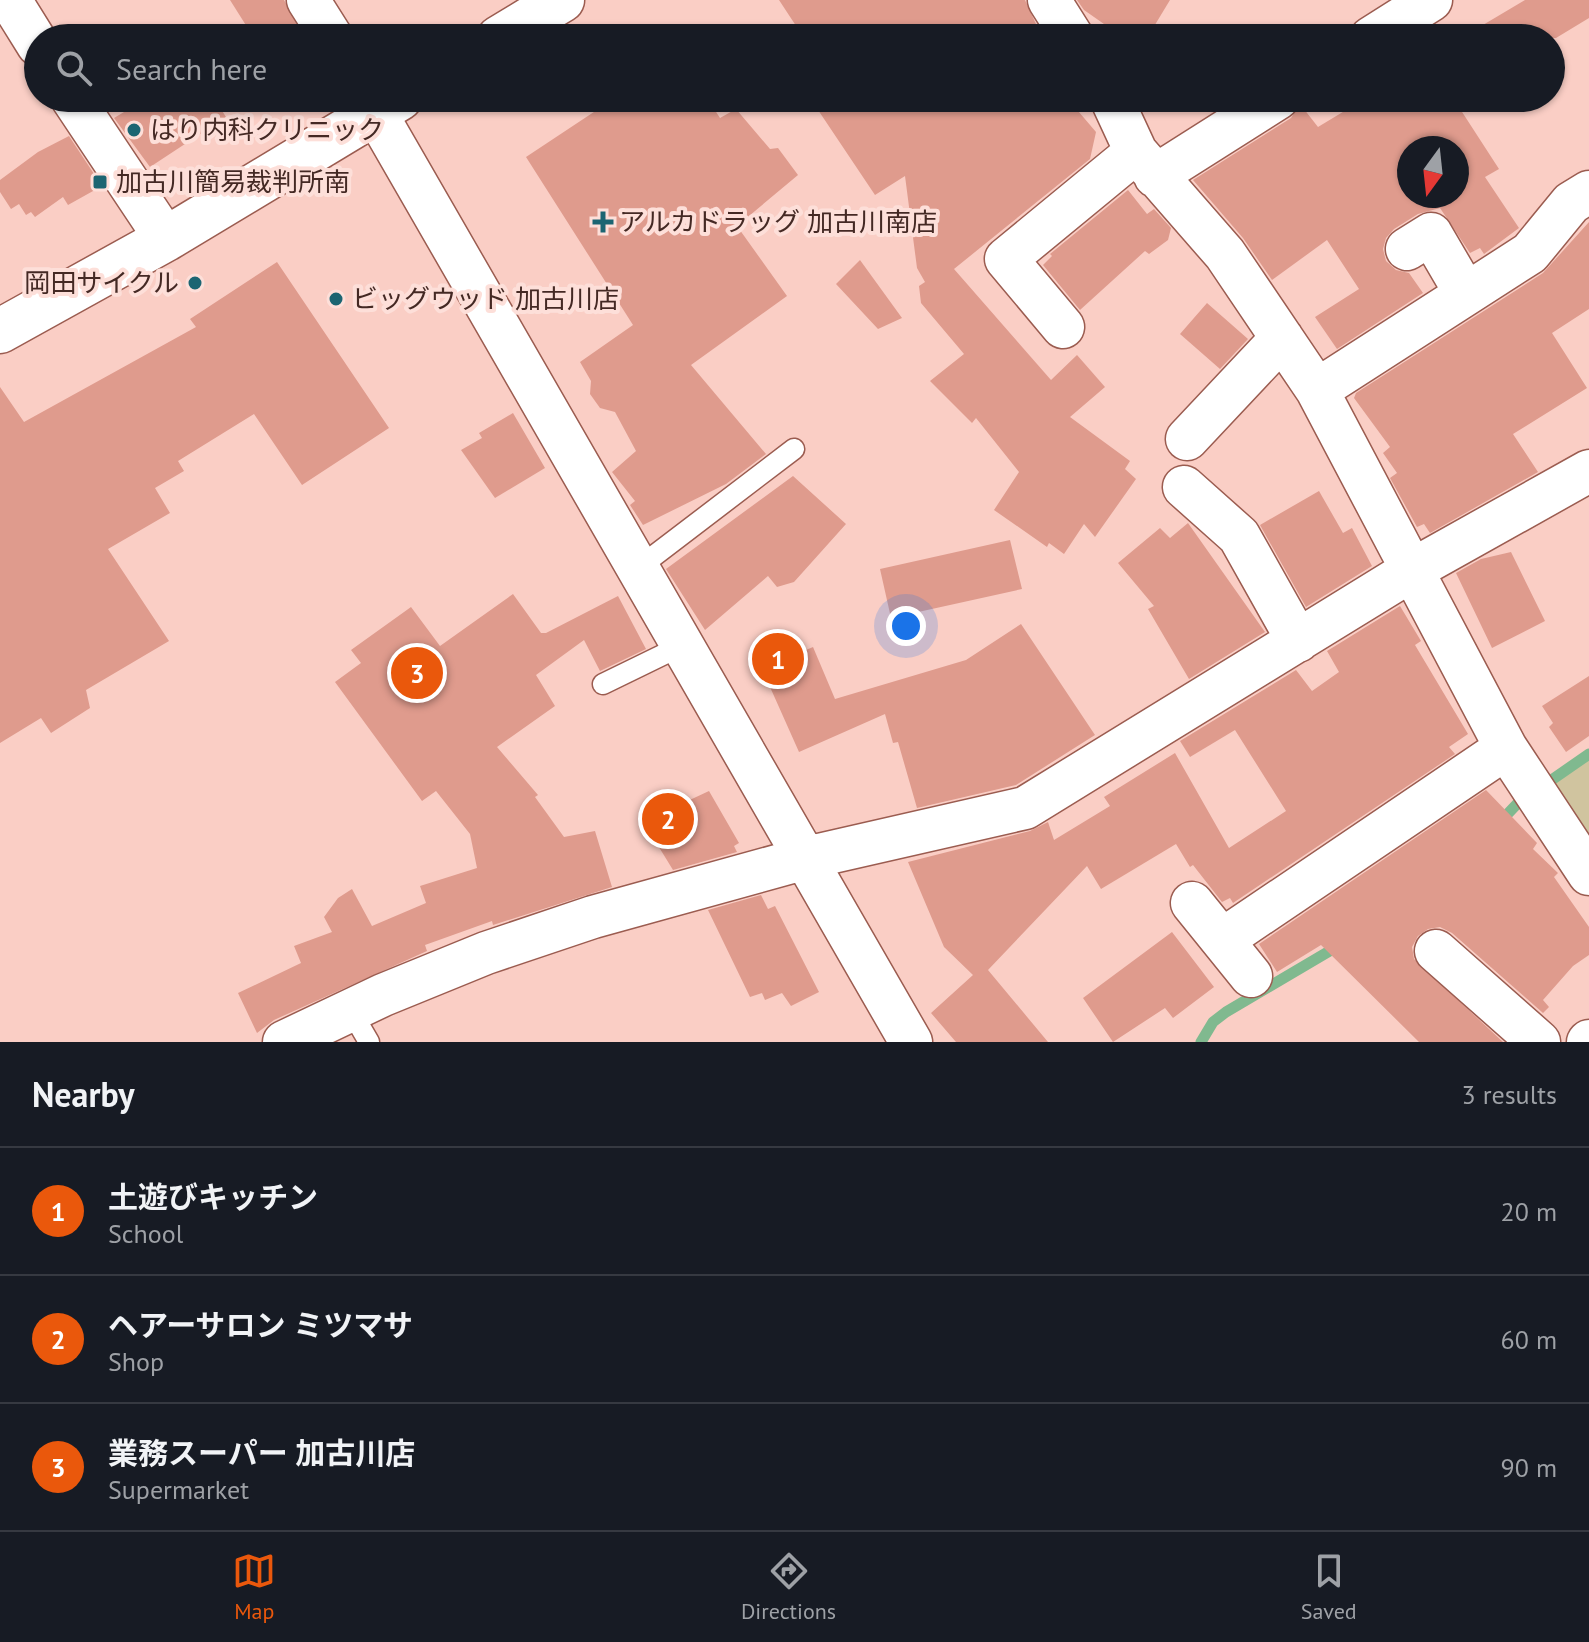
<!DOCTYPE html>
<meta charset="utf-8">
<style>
body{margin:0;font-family:"PT Sans","Noto Sans JP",sans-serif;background:#242831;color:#f1f3f6}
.compass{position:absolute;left:1397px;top:136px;width:72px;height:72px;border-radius:50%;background:#171b24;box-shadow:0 2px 6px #0004;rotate:195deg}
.you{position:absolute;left:906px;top:626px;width:28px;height:28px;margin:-20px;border:6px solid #fff;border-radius:50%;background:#1a73e8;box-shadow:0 0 0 12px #1a73e833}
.badge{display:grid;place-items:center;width:52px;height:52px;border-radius:50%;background:#ea580c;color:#fff;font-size:26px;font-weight:700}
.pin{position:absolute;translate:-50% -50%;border:4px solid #fff;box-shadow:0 2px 8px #0006}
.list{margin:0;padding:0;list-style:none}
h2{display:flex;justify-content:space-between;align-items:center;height:104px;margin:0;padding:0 32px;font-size:34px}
h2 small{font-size:26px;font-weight:400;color:#9ea1a6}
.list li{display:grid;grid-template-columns:52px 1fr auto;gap:24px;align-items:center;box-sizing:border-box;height:128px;padding:0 32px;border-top:2px solid #363941}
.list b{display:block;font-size:30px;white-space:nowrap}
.list p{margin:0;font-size:26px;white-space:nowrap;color:#9ea1a6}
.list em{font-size:26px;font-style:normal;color:#9ea1a6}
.icon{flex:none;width:44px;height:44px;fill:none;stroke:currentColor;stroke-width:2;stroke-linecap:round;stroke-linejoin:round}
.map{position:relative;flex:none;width:1589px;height:1042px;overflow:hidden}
.search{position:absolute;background:#171b24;box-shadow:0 2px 6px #0004;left:24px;right:24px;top:24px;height:88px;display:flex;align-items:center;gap:20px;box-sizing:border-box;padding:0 28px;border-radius:44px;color:#9ea1a6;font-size:30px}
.sheet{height:488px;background:#171b24}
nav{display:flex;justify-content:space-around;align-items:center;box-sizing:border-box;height:112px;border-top:2px solid #363941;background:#171b24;font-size:22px;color:#9ea1a6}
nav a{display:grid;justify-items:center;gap:4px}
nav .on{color:#ea580c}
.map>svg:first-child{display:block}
.green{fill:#d0c49f}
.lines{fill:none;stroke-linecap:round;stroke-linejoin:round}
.stream{stroke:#80b98f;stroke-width:11}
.building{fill:#df9b8d;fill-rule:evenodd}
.lane-casing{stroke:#9b5c50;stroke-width:23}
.street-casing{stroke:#9b5c50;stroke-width:45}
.primary-casing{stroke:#9b5c50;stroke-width:47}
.lane{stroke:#fff;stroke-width:20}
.street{stroke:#fff;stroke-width:42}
.primary{stroke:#fff;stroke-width:44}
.poi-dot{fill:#1c6572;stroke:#fddfd9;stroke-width:3}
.labels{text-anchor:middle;stroke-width:8;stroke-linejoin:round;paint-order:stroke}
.poi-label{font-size:26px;fill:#442924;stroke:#fddfd9;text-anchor:start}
</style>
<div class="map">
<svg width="1589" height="1042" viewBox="0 0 1589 1042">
<rect width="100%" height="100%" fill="#facec5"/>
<path class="green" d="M1589,750V845L1547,777Z"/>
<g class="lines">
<path class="stream" d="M1498,824L1517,804L1589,754
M1201,1042L1213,1022L1226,1012L1338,946"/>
</g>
<path class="building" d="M230,0H284L304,38H254Z
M779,0H1025L1036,24L1030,27L1038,38H804Z
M1077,0H1170L1147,38H1124L1084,10Z
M1525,0H1589V18L1556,38H1461Z
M123,98H214L226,117L150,167L114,118L129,109Z
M615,98H707L720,118L736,109L770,149L778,148L798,175L737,226L787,296L691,365L766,454L726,484L643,525L630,505L635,501L612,472L636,451L615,412L600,408L590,394L591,381L580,362L633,325L526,157Z
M810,98H1067L1096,132L1090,159L954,269L1051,380L1077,355L1105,387L1070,417L1130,461L1125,469L1136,479L1095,537L1084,524L1064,554L1049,543L1047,547L994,510L1019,472L976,418L972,423L930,381L964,354L921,303L919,286L925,282L917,268L905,176L875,195Z
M1366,98H1453L1499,169L1485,177L1519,228L1484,254L1480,248L1470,253L1440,208L1418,214L1394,229L1386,238L1383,249L1386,261L1396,270L1409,273L1423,293L1337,349L1315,317L1359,289L1327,240L1272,280L1243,238L1193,180L1291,118L1300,104L1318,127ZM1409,148H1457V196H1409Z
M69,136L102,186L68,205L63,197L35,217L31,212L26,215L19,204L11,209L0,192V180L38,152Z
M1128,190L1147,214L1154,209L1171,228L1168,240L1149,254L1145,251L1080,310L1043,265L1052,256L1050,254Z
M1589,222V309L1552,333L1587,388L1513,434L1538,472L1430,533L1424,524L1417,527L1390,478L1397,473L1383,453L1390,447L1354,398L1356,393L1543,273Z
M860,260L902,318L878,329L836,284Z
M277,262L389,428L302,485L254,414L178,461L184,471L155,488L170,513L108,549L169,641L86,690L90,708L51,733L41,718L0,743V387L24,422L196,327L190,319Z
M1207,303L1248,339L1220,369L1180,334Z
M513,413L545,468L495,498L461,450L482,438L479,433Z
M793,476L846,524L794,582L777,587L768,576L705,630L666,569Z
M1319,491L1343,533L1352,528L1372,566L1306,607L1260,525Z
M1188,523L1265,632L1189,679L1148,609L1154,606L1118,563L1160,528L1170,538Z
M1010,540L1022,589L891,618L880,569Z
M1511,552L1545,621L1492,648L1456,573L1481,559Z
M513,594L541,633H546L618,596L646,649L600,671L584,640L536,675L555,706L497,747L538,795L535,797L564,837L595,831L612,887L493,925L492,921L425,945L427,951L274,1020L257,1033L238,993L301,963L294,946L332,932L324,917L338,898L352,889L372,926L426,903L420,886L477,868L470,834L436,791L422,801L335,682L361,663L351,650L411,607L440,646Z
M1400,606L1421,641L1415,645L1468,734L1449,747L1455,754L1233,903L1230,898L1222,902L1193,865L1190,867L1176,844L1101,889L1087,866L988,970L1048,1042H956L931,1013L973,975L944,947L908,862L1030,831L1048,822L1054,840L1110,806L1104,797L1175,753L1229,848L1286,811L1235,730L1190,757L1180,741L1296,670L1312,691L1339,672L1327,651Z
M1021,624L1095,735L1016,785L917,808L898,742L893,743L885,714L799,752L762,669L813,647L835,699L966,660Z
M1589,676V736L1566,752L1549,727L1553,723L1542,706Z
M1486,790L1537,843L1533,849L1558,873L1554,877L1589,927V955L1573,966L1543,1000L1549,1007L1543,1013L1452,933L1440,927L1428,929L1418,936L1412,947L1414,959L1503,1042H1419L1321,945L1277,972L1259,944Z
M709,791L739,843L734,846L737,852L673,870L646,826L664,812Z
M761,895L768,909L775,906L819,992L791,1006L782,993L765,1000L762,993L750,997L708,910Z
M1172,932L1214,987L1173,1018L1165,1008L1113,1042L1083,998Z"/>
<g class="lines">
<defs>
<path id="lane" d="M638,568L794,449
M603,684L683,645
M351,1011L369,1042"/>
<path id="street" d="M10,0L38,45
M308,0L332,38
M1049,0L1073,38
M1371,38L1431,0
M72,98L166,239
M367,98L911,1042
M1111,98L1136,152L1225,254L1317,390L1506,748L1589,874
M1155,176L1278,98
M1407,249L1431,234L1466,294
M1063,327L1006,259L1136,152
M1317,390L1530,253L1571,203L1589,192
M1187,439L1282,338
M1184,487L1239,536L1298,641
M1192,903L1251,976
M1222,940L1506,748
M1436,951L1539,1042
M284,1042L383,995L486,953L593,917L806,858L1025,808L1412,570L1589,471
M1588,1042L1589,1041"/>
<path id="primary" d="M499,38L562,0
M0,331L166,239L400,98"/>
</defs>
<use href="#lane" class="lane-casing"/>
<use href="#street" class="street-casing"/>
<use href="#primary" class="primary-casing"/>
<use href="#lane" class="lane"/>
<use href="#street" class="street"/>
<use href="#primary" class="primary"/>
</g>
<g class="poi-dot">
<circle cx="134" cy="130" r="8"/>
<rect x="92" y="174" width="16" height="16" rx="4"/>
<path d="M599 210h8v8h8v8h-8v8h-8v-8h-8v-8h8z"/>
<circle cx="195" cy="283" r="8"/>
<circle cx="336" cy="299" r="8"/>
</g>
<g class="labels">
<g class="poi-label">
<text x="150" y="139">はり内科クリニック</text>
<text x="116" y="191">加古川簡易裁判所南</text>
<text x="619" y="231">アルカドラッグ 加古川南店</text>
<text x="179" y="292" text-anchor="end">岡田サイクル</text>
<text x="352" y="308">ビッグウッド 加古川店</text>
</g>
</g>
</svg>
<svg class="compass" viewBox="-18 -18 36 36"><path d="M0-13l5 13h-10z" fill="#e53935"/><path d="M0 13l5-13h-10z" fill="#9ea1a6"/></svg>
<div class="you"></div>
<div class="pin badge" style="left:778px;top:659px">1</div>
<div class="pin badge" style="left:668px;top:819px">2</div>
<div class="pin badge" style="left:417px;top:673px">3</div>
<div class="search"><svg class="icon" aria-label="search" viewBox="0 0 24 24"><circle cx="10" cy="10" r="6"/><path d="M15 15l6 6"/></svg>Search here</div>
</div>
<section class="sheet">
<h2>Nearby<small>3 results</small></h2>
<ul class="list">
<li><span class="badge">1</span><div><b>土遊びキッチン</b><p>School</p></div><em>20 m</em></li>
<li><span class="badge">2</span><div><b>ヘアーサロン ミツマサ</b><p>Shop</p></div><em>60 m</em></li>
<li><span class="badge">3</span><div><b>業務スーパー 加古川店</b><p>Supermarket</p></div><em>90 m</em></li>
</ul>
</section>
<nav>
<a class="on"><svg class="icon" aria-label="map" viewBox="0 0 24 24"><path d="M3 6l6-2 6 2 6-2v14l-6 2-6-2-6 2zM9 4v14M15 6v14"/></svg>Map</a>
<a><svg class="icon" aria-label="directions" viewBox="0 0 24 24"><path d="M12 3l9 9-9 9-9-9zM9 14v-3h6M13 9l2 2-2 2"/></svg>Directions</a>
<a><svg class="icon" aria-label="saved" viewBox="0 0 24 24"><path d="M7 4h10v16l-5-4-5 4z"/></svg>Saved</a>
</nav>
